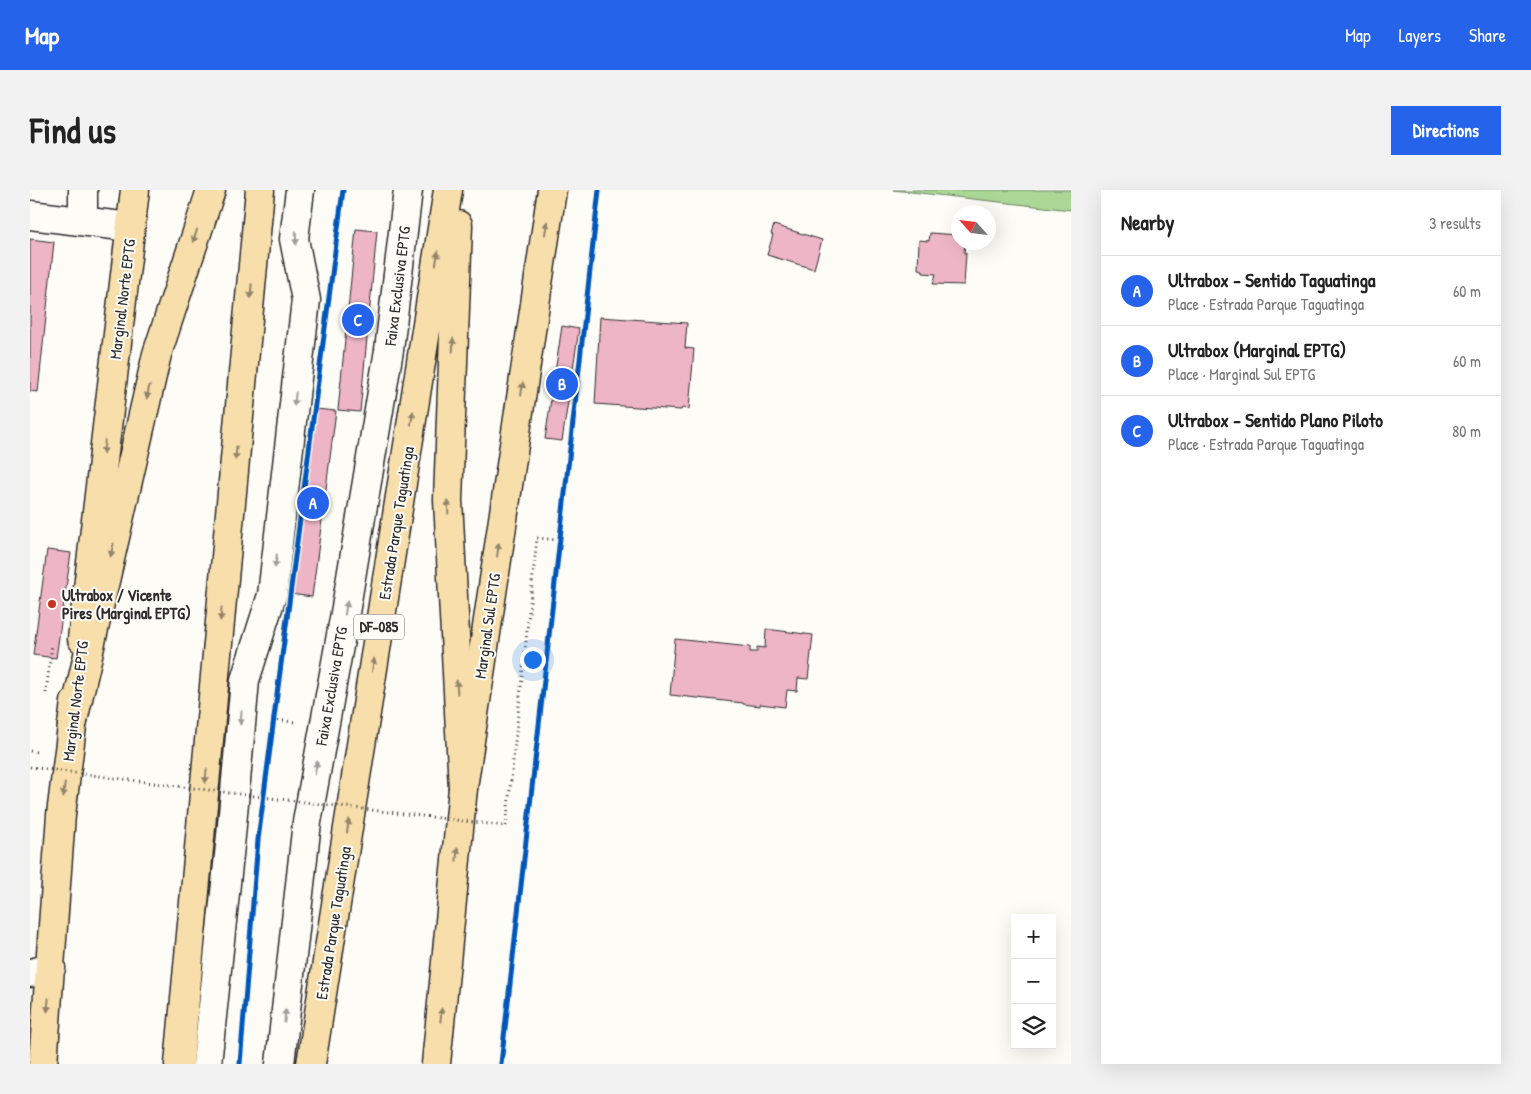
<!DOCTYPE html>
<meta charset="utf-8">
<style>
body{margin:0;font-family:"Patrick Hand",sans-serif;background:#f2f2f2;color:#222}
.controls{position:absolute;right:15px;bottom:15px;display:grid;overflow:hidden;border-radius:0px;box-shadow:0 5px 20px #0002}
.controls button{width:45px;height:45px;display:grid;place-items:center;padding:0;border:0;border-bottom:1px solid #e0e0e0;background:#fff;color:#222;font:25px sans-serif}
.compass{position:absolute;left:921px;top:15px;width:45px;height:45px;border-radius:50%;background:#fff;box-shadow:0 5px 20px #0002;rotate:297deg}
.you{position:absolute;left:502px;top:469px;width:18px;height:18px;margin:-12px;border:4px solid #fff;border-radius:50%;background:#1a73e8;box-shadow:0 0 0 8px #1a73e833}
.badge{display:grid;place-items:center;width:32px;height:32px;border-radius:50%;background:#2563eb;color:#fff;font-size:16px;font-weight:700}
.pin{position:absolute;translate:-50% -50%;border:2px solid #fff;box-shadow:0 1px 5px #0006}
.list{margin:0;padding:0;list-style:none}
h2{display:flex;justify-content:space-between;align-items:center;height:65px;margin:0;padding:0 20px;font-size:21px}
h2 small{font-size:16px;font-weight:400;color:#767676}
.list li{display:grid;grid-template-columns:32px 1fr auto;gap:15px;align-items:center;box-sizing:border-box;height:70px;padding:0 20px;border-top:1px solid #e0e0e0}
.list b{display:block;font-size:19px;white-space:nowrap}
.list p{margin:0;font-size:16px;white-space:nowrap;color:#767676}
.list em{font-size:16px;font-style:normal;color:#767676}
.icon{flex:none;width:28px;height:28px;fill:none;stroke:currentColor;stroke-width:2;stroke-linecap:round;stroke-linejoin:round}
.map{position:relative;flex:none;width:1041px;height:874px;overflow:hidden;border-radius:0px}
header{display:flex;align-items:center;gap:30px;box-sizing:border-box;height:70px;padding:0 25px;background:#2563eb;color:#fff}
header strong{font-size:24px}
nav{display:flex;gap:28px;margin-inline-start:auto;font-size:18px}
.intro{display:flex;align-items:center;justify-content:space-between;box-sizing:border-box;height:120px;padding:0 30px}
h1{margin:0;font-size:35px}
.button{padding:12px 22px;border-radius:0px;background:#2563eb;color:#fff;font-size:18px;font-weight:700}
main{display:flex;gap:30px;padding:0 30px}
aside{flex:1;background:#fff;border-radius:0px;box-shadow:0 5px 20px #0002}
.map>svg:first-child{display:block}
.green{fill:#abd897;stroke:#6b8261}
.building{fill:#eeb5c7;stroke:#2b2b2b}
.lines{fill:none;stroke-linecap:round;stroke-linejoin:round}
.minor-casing{stroke:#2b2b2b;stroke-width:31}
.major-casing{stroke:#2b2b2b;stroke-width:31}
.highway-casing{stroke:#2b2b2b;stroke-width:31}
.path{stroke:#2b2b2b;stroke-width:3;stroke-dasharray:1 4;stroke-linecap:butt}
.minor{stroke:#fdfcf7;stroke-width:28}
.major{stroke:#f8deab;stroke-width:28}
.highway{stroke:#f8deab;stroke-width:28}
.path-bridge{stroke:#2b2b2b;stroke-width:3;stroke-dasharray:1 4;stroke-linecap:butt}
.cycleway-casing{stroke:#fdfcf7;stroke-width:8}
.cycleway{stroke:#0057b8;stroke-width:5}
.oneway{fill:#92846b}
.oneway2{fill:#9e9e9b}
.poi-dot{fill:#c8321e;stroke:#fdfcf7;stroke-width:2}
.labels{text-anchor:middle;stroke-width:4;stroke-linejoin:round;paint-order:stroke}
.shield{fill:#fdfcf7;stroke:#6a6a68;stroke-width:1}
.shield-label{font-size:15px;font-weight:bold;fill:#2b2b2b}
.street-label{font-size:16px;fill:#2b2b2b;stroke:#fdfcf7}
.poi-label{font-size:16px;font-weight:bold;fill:#2b2b2b;stroke:#fdfcf7;text-anchor:start}
</style>
<header>
<strong>Map</strong>
<nav><a>Map</a><a>Layers</a><a>Share</a></nav>
</header>
<div class="intro"><h1>Find us</h1><a class="button">Directions</a></div>
<main>
<div class="map">
<svg width="1041" height="874" viewBox="0 0 1041 874">
<rect width="100%" height="100%" fill="#fdfcf7"/>
<filter id="ink" filterUnits="userSpaceOnUse"><feTurbulence type="fractalNoise" baseFrequency=".02" numOctaves="2"/><feDisplacementMap in="SourceGraphic" scale="10" xChannelSelector="R" yChannelSelector="G"/><feConvolveMatrix kernelMatrix="1 2 1 2 8 2 1 2 1" color-interpolation-filters="sRGB"/></filter>
<g filter="url(#ink)">
<path class="green" d="M863,0H1041V20Z"/>
<path class="building" d="M744,35L792,50L784,79L737,65L743,45L741,44Z
M326,39L347,41L330,222L308,220Z
M900,43L928,45V52H935L934,63H936L934,95L903,94L906,84L893,83V80L888,79L889,50L899,51Z
M0,49L24,52L8,202L0,201Z
M570,127L657,133L655,158L664,159L659,219L652,218L651,220L565,214Z
M532,136L549,139L532,251L515,249Z
M286,219L306,221L282,407L261,404Z
M17,360L41,363L26,468L3,465Z
M736,439L783,445L778,489L768,488L767,501L757,500L755,517L730,514V516L713,514V513L640,505L645,449L720,457V462H727V457L735,458Z"/>
<g class="lines">
<defs>
<path id="minor" d="M0,25L100,37
M53,31V0
M0,783L21,778
M177,874L201,646L215,490L242,405L276,110L264,49L270,0
M250,874L277,632L315,423L359,160L378,0"/>
<path id="major" d="M52,449L105,0
M13,874L31,625L45,512
M406,874L433,598L522,0"/>
<path id="highway" d="M428,35L418,310L433,598
M42,535L127,164L181,0
M149,874L230,0
M281,874L418,0"/>
</defs>
<use href="#minor" class="minor-casing"/>
<use href="#major" class="major-casing"/>
<use href="#highway" class="highway-casing"/>
<path class="path" d="M16,503L22,454
M243,530L266,532
M0,561L8,562
M476,636L507,348L529,350"/>
<use href="#minor" class="minor"/>
<use href="#major" class="major"/>
<use href="#highway" class="highway"/>
<path class="path-bridge" d="M0,577L232,607L476,636"/>
<defs>
<path id="cycleway" d="M210,874L228,650L313,0
M471,874L569,0"/>
</defs>
<use href="#cycleway" class="cycleway-casing"/>
<use href="#cycleway" class="cycleway"/>
</g>
<defs><path id="oneway-solid" d="M-6-.8H1V-3.2L6.5 0L1 3.2V.8H-6Z" transform="scale(1.25)"/></defs>
<g class="oneway">
<use href="#oneway-solid" transform="translate(516 38) rotate(-81)"/>
<use href="#oneway-solid" transform="translate(165 46) rotate(108)"/>
<use href="#oneway-solid" transform="translate(407 68) rotate(-81)"/>
<use href="#oneway-solid" transform="translate(221 101) rotate(95)"/>
<use href="#oneway-solid" transform="translate(423 155) rotate(-88)"/>
<use href="#oneway-solid" transform="translate(492 199) rotate(-82)"/>
<use href="#oneway-solid" transform="translate(118 202) rotate(103)"/>
<use href="#oneway-solid" transform="translate(382 228) rotate(-81)"/>
<use href="#oneway-solid" transform="translate(74 257) rotate(97)"/>
<use href="#oneway-solid" transform="translate(206 263) rotate(95)"/>
<use href="#oneway-solid" transform="translate(418 317) rotate(-93)"/>
<use href="#oneway-solid" transform="translate(82 360) rotate(103)"/>
<use href="#oneway-solid" transform="translate(468 360) rotate(-82)"/>
<use href="#oneway-solid" transform="translate(191 424) rotate(95)"/>
<use href="#oneway-solid" transform="translate(343 475) rotate(-81)"/>
<use href="#oneway-solid" transform="translate(427 497) rotate(-93)"/>
<use href="#oneway-solid" transform="translate(176 586) rotate(95)"/>
<use href="#oneway-solid" transform="translate(34 600) rotate(97)"/>
<use href="#oneway-solid" transform="translate(318 636) rotate(-81)"/>
<use href="#oneway-solid" transform="translate(427 664) rotate(-85)"/>
<use href="#oneway-solid" transform="translate(18 815) rotate(95)"/>
<use href="#oneway-solid" transform="translate(411 825) rotate(-85)"/>
</g>
<g class="oneway2">
<use href="#oneway-solid" transform="translate(266 48) rotate(88)"/>
<use href="#oneway-solid" transform="translate(265 209) rotate(97)"/>
<use href="#oneway-solid" transform="translate(246 371) rotate(97)"/>
<use href="#oneway-solid" transform="translate(316 418) rotate(-80)"/>
<use href="#oneway-solid" transform="translate(211 528) rotate(95)"/>
<use href="#oneway-solid" transform="translate(286 578) rotate(-80)"/>
<use href="#oneway-solid" transform="translate(255 826) rotate(-84)"/>
</g>
</g>
<circle class="poi-dot" cx="22" cy="414" r="5"/>
<g class="labels">
<rect class="shield" x="324" y="424.5" width="50" height="25" rx="4"/>
<g class="shield-label">
<text x="349" y="442">DF-085</text>
</g>
<g class="street-label">
<text transform="translate(367 96) rotate(-83)" y="6">Faixa Exclusiva EPTG</text>
<text transform="translate(92 109) rotate(-83)" y="6">Marginal Norte EPTG</text>
<text transform="translate(366 333) rotate(-81)" y="6">Estrada Parque Taguatinga</text>
<text transform="translate(457 436) rotate(-82)" y="6">Marginal Sul EPTG</text>
<text transform="translate(301 496) rotate(-80)" y="6">Faixa Exclusiva EPTG</text>
<text transform="translate(45 511) rotate(-83)" y="6">Marginal Norte EPTG</text>
<text transform="translate(303 733) rotate(-81)" y="6">Estrada Parque Taguatinga</text>
</g>
<g class="poi-label">
<text x="32" y="411">Ultrabox / Vicente<tspan x="32" dy="18">Pires (Marginal EPTG)</tspan></text>
</g>
</g>
</svg>
<div class="controls">
<button>+</button>
<button>−</button>
<button><svg class="icon" aria-label="layers" viewBox="0 0 24 24"><path d="M12 4l9 5-9 5-9-5zM3 14l9 5 9-5"/></svg></button>
</div>
<svg class="compass" viewBox="-18 -18 36 36"><path d="M0-13l5 13h-10z" fill="#e53935"/><path d="M0 13l5-13h-10z" fill="#767676"/></svg>
<div class="you"></div>
<div class="pin badge" style="left:283px;top:313px">A</div>
<div class="pin badge" style="left:532px;top:194px">B</div>
<div class="pin badge" style="left:328px;top:130px">C</div>
</div>
<aside>
<h2>Nearby<small>3 results</small></h2>
<ul class="list">
<li><span class="badge">A</span><div><b>Ultrabox - Sentido Taguatinga</b><p>Place · Estrada Parque Taguatinga</p></div><em>60 m</em></li>
<li><span class="badge">B</span><div><b>Ultrabox (Marginal EPTG)</b><p>Place · Marginal Sul EPTG</p></div><em>60 m</em></li>
<li><span class="badge">C</span><div><b>Ultrabox - Sentido Plano Piloto</b><p>Place · Estrada Parque Taguatinga</p></div><em>80 m</em></li>
</ul>
</aside>
</main>
